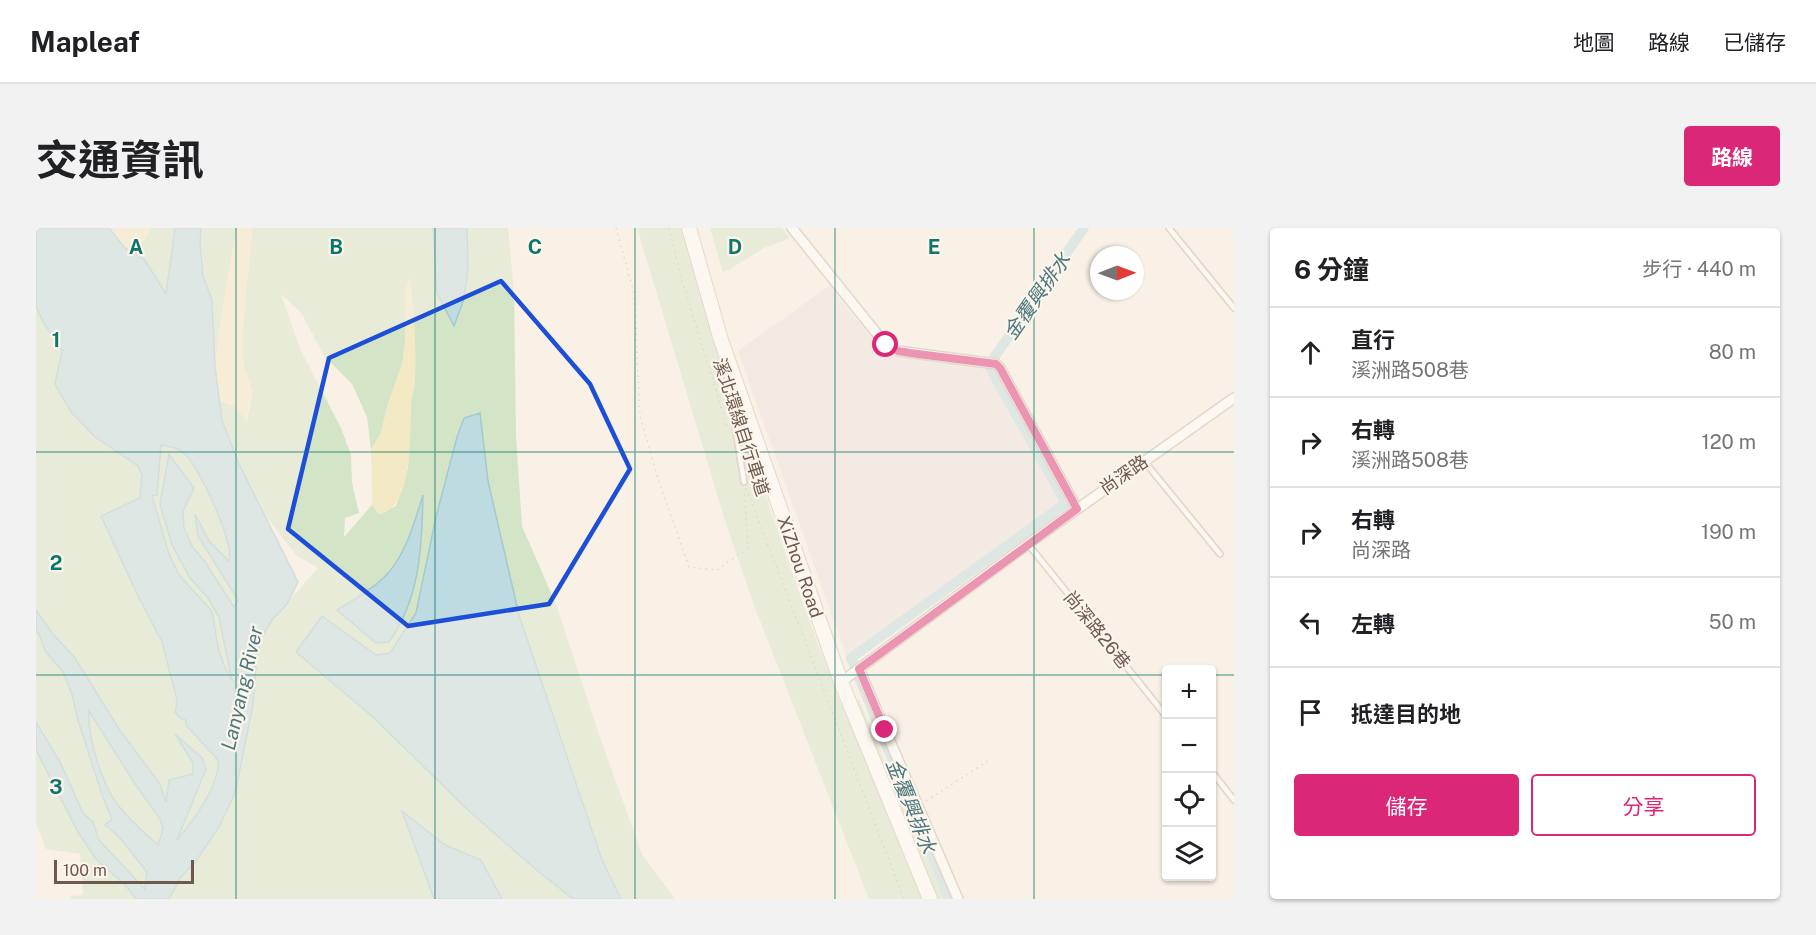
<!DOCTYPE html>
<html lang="zh-TW">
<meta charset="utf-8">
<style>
body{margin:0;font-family:"Public Sans","Noto Sans TC",sans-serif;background:#f2f2f2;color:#202124}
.controls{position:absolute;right:18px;bottom:18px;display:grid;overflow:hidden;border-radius:6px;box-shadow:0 2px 4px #0004}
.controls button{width:54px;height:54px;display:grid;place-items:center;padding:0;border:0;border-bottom:2px solid #e0e0e0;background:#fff;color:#202124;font:30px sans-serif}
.compass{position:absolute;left:1054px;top:18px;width:54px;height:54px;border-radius:50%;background:#fff;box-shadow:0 2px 4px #0004;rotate:89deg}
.scale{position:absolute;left:18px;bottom:15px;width:140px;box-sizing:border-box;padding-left:6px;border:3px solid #6f594e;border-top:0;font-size:16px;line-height:21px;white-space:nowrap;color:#6f594e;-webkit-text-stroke:4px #fcf5eb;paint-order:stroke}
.stop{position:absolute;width:18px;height:18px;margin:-14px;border:4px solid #db2777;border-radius:50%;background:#fff}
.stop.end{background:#db2777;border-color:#fff;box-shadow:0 2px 6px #0008}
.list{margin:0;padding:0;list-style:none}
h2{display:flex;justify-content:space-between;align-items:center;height:78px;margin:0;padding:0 24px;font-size:26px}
h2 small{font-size:20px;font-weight:400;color:#757577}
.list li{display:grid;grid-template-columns:39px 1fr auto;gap:18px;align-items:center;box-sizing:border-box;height:90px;padding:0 24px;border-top:2px solid #e0e0e0}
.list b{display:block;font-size:22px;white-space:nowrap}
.list p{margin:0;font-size:20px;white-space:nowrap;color:#757577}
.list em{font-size:20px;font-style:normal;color:#757577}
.actions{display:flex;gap:12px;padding:18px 24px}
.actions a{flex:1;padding:14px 0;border:2px solid #db2777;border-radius:6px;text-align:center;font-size:21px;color:#db2777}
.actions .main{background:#db2777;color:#fff}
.icon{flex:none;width:33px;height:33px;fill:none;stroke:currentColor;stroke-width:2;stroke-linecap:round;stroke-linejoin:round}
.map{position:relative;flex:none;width:1198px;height:671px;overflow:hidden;border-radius:6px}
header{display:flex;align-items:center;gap:36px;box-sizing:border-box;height:84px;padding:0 30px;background:#fff;border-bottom:2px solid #e0e0e0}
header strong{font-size:28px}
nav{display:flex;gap:33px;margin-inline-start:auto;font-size:21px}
.intro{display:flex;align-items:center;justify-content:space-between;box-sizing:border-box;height:144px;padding:0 36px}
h1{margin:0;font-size:42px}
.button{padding:15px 27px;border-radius:6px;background:#db2777;color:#fff;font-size:21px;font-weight:700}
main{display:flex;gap:36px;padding:0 36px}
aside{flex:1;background:#fff;border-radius:6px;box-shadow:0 2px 4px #0004}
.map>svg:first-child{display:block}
.industrial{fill:#eae4df}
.green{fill:#d3e5c6;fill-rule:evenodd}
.sand{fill:#f4e9c5}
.water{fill:#bddbe0;stroke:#a4cad0;stroke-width:1.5;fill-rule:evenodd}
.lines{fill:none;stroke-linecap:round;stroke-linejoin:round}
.canal{stroke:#bddbe0;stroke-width:10}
.lane-casing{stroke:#c9b9ad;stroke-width:8}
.street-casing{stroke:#c9b9ad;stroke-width:12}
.secondary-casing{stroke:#cdbbae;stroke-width:16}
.path{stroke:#cfb4a4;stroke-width:1.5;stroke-dasharray:1.5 4.5;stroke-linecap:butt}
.lane{stroke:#fff;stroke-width:4.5}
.street{stroke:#fff;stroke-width:9}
.secondary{stroke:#fff;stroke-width:14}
.route{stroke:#db2777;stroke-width:8}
.marked{fill:none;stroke:#1d4ed8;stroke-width:4.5;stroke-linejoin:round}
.grid{fill:none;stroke:#0f766e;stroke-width:1.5;stroke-opacity:0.55}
.labels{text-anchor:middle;stroke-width:4.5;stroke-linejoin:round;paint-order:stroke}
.street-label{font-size:18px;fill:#6f594e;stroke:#fcf5eb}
.water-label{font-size:20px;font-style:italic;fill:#4b7780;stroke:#fcf5eb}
.grid-label{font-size:20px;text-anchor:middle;font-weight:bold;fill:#0f766e;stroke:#fcf5eb;stroke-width:4.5;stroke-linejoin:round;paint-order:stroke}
</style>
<header>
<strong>Mapleaf</strong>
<nav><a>地圖</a><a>路線</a><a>已儲存</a></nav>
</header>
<div class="intro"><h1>交通資訊</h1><a class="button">路線</a></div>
<main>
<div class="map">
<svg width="1198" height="671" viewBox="0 0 1198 671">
<rect width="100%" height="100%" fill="#f9f1e6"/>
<path class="industrial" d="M793,58L848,125L952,140L1025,274L820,422L810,427L702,123Z"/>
<path class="green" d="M115,0H139L131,67L109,33L89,20L107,13Z
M157,0H201L189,65L179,139L176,72L160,31Z
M216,0H397L401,65L418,97L428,71L432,40L431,0H472L478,65L480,208L486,298L521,379L562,504L606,626L639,671H130L196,565L225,409L236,392L282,340L261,328L232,291L203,236L192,209L182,172L197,177L211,193L216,163L207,136L206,109ZM373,50L377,89L379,152L375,174L372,240L360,278L343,286L336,277L308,309L309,290L323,285L316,255L315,227L305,200L264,121L245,66L266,86L288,128L316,156L331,189L335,222L345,205L352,176L366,137L369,116V67Z
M601,0H647C693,161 745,321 805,477L823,472L908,671H833L719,380L690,296Z
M674,0H746L754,10L728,20L687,45Z
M0,78L7,94L26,122L59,210L102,238L106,247L104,270L66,289L102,368L126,414L141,472L138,479L150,491V497L182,532C184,563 156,592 139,615L127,601L109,671H34L35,668L47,667L44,626L10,621L0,595Z
M125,217L146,223L161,236L209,344L198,456L174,436L142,346L133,326L116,267H121Z"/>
<path class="sand" d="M73,0H115L108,13L89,20Z
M201,0H216L206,109L207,136L216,163L212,181L211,193L197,177L182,172L179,139L189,65Z
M374,48C377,82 381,116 379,150C379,159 375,168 375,178C374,205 378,281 343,286L336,277L335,222L345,205L352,176L366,137L369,116V67Z"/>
<path class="water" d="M0,0H73L89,20L109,32L130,66L139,0H165L164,17L167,48L176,72L179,139L186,192L203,236L262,354L251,376L236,392L225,410L221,427L217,477L199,565L183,599L160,633L145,649L133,671H100L90,658L60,631L42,604L0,522V494L24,534L47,585L57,594L63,612L109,661L111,644C97,628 87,610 69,597L76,591L67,570L41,489L36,466L27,444L9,423L3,406L0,403V382L17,406L39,430L83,501L124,556L130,574L133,552L157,546V535L139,506L166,530L170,541L141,612C157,593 184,558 182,532L150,497V492L144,490L139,484L141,472L126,414L102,368L65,288L104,270L106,247L102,238L59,209L35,184L19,156L26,122L7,94L0,78ZM125,217C131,218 142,220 147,224C162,236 199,315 193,333L173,313L159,286L162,308L202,372L198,379L169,334L156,318L148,300L147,283L158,260L133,226L124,276L136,317L154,350L172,370L183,389L196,453L188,437L182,419L176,383L143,347L133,326L116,268L121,267ZM53,483L99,556L124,591L127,601L122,617C108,605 93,591 82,577C66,557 51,508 53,483Z
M397,0H431L432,40L428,71L418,98L401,65Z
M444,185L452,253L483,387L566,632L585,671H537L497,639L433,583L338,490L260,424L286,388L340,427L354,425L380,385L400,289L421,209L428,190Z
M387,267C386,318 384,371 353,414L340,415L301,382C319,371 339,360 353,344C371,323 379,292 387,267Z
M366,583L409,617L445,632L466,671H398Z"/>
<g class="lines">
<path class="canal" d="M913,671L815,430L1030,275L955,142V134L1048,0"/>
<defs>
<path id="lane" d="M1133,0L1198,80
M691,147L708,254
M1108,233L1184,326
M992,316L1130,488
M1176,544L1198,572"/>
<path id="street" d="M756,0L850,117L862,123L960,136L964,140L1041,281
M823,441L922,671
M805,454L992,316L1198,170"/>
<path id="secondary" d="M653,0L685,112L805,454L894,671"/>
</defs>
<use href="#lane" class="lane-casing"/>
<use href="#street" class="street-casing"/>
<use href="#secondary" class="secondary-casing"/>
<path class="path" d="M580,0L598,65L604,188L622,251L653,339L681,342L712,320L708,261
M633,0L644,46L692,201
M710,260L868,671
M890,573L952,533"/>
<use href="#lane" class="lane"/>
<use href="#street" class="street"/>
<use href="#secondary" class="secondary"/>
</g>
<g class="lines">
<path class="route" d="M849,502L823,441L1041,281L964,140L960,136L874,125L862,123L850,117"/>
</g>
<path d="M0 0H1198V671H0ZM465,53L554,156L594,241L513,376L372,398L252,301L293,130Z" fill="#f9f1e6" fill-opacity=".55" fill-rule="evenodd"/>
<path class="marked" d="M465,53L554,156L594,241L513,376L372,398L252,301L293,130Z"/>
<path class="grid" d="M200,0V671M399,0V671M599,0V671M799,0V671M998,0V671M0,224H1198M0,447H1130M1176,447H1198"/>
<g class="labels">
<g class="street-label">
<text transform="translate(705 199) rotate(72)" y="6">溪北環線自行車道</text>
<text transform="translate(1088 247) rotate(-35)" y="6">尚深路</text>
<text transform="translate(764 339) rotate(71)" y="6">XiZhou Road</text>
<text transform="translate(1061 402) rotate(51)" y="6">尚深路26巷</text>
</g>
<g class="water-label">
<text transform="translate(1001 68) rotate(-55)" y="7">金覆興排水</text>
<text transform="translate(206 460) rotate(-77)" y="7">Lanyang River</text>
<text transform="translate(875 578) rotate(68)" y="7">金覆興排水</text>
</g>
</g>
<g class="grid-label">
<text x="100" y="26">A</text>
<text x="300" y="26">B</text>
<text x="499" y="26">C</text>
<text x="699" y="26">D</text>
<text x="898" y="26">E</text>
<text x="20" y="119">1</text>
<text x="20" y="342">2</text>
<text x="20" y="566">3</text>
</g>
</svg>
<div class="controls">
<button>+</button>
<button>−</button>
<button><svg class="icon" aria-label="locate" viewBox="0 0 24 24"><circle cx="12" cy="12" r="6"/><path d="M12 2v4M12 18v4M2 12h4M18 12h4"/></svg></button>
<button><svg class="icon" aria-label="layers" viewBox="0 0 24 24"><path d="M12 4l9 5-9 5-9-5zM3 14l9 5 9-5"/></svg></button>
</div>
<svg class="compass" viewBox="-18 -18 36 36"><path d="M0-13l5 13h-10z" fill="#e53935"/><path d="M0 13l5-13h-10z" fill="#757577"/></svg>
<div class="scale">100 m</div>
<div class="stop" style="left:850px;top:117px"></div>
<div class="stop end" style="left:849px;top:502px"></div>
</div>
<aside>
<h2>6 分鐘<small>步行 · 440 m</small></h2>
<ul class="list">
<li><svg class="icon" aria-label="ahead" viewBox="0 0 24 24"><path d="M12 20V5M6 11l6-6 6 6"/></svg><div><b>直行</b><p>溪洲路508巷</p></div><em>80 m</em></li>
<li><svg class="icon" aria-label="right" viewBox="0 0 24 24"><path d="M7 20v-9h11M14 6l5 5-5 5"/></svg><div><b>右轉</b><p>溪洲路508巷</p></div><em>120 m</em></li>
<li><svg class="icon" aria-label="right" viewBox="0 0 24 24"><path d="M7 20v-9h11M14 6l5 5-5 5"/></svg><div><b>右轉</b><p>尚深路</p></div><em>190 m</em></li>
<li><svg class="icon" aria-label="left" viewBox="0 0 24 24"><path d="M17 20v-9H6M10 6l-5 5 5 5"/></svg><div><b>左轉</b></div><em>50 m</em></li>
<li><svg class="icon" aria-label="arrive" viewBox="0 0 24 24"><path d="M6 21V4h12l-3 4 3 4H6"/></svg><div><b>抵達目的地</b></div></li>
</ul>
<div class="actions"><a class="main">儲存</a><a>分享</a></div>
</aside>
</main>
